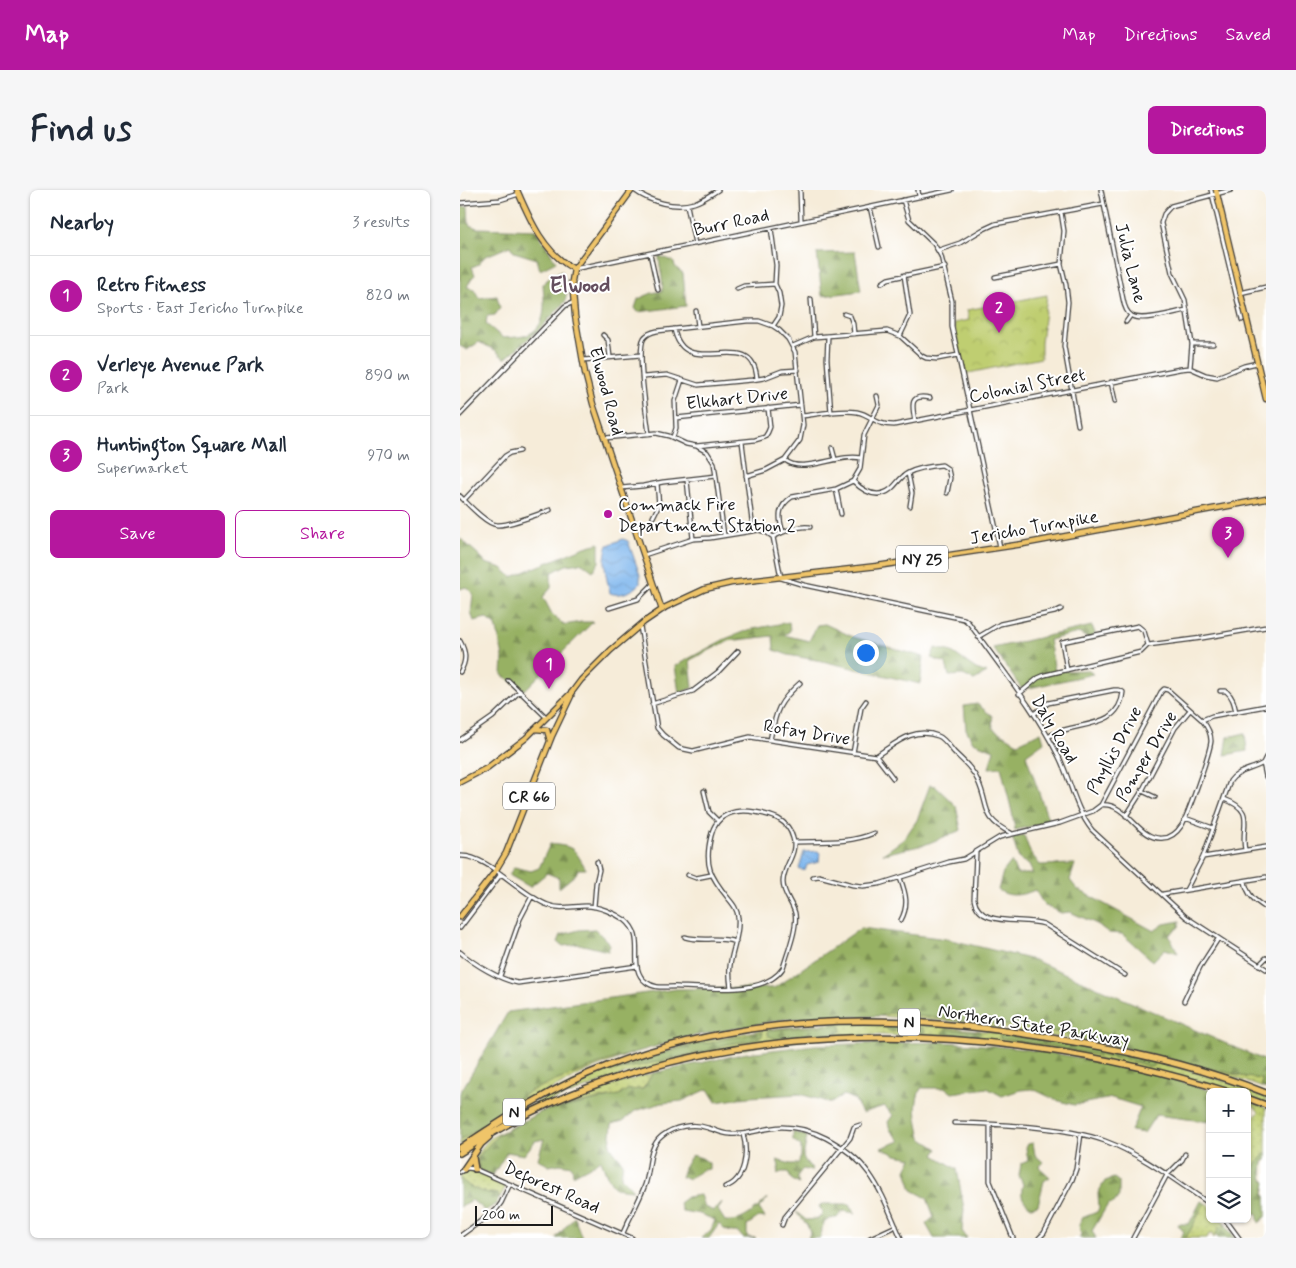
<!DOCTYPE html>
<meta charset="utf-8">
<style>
body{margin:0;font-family:Mynerve,sans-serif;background:#f6f6f7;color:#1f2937}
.controls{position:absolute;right:15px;bottom:15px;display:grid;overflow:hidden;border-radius:8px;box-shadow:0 1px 4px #0004}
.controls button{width:45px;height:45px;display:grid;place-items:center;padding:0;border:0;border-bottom:1px solid #e0e1e3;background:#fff;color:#1f2937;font:25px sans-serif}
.scale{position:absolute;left:15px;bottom:12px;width:78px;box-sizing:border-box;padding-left:5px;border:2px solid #1c1c1c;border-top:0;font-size:14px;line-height:18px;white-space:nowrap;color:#1c1c1c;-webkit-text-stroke:4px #fff;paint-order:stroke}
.you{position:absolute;left:405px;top:462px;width:18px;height:18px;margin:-12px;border:4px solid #fff;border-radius:50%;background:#1a73e8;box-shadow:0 0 0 8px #1a73e833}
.badge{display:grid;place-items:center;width:32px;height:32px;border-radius:50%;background:#b5179e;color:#fff;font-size:16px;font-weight:700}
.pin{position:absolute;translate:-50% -41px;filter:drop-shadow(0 1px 2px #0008)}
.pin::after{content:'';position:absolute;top:26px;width:18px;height:15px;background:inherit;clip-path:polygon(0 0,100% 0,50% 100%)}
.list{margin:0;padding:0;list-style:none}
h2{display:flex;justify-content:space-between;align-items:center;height:65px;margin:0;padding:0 20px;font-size:21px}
h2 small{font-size:16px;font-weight:400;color:#747a83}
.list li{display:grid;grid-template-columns:32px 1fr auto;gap:15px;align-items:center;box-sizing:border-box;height:80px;padding:0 20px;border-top:1px solid #e0e1e3}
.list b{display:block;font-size:19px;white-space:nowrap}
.list p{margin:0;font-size:16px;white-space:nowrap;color:#747a83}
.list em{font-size:16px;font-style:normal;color:#747a83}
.actions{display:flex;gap:10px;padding:15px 20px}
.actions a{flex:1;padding:11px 0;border:1px solid #b5179e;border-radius:8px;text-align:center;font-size:18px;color:#b5179e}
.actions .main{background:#b5179e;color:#fff}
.icon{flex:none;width:28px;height:28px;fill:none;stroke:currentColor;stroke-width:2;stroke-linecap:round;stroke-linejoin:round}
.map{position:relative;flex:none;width:806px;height:1048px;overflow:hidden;border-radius:8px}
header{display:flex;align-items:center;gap:30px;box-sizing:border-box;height:70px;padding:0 25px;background:#b5179e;color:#fff}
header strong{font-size:24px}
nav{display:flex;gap:28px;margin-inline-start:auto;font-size:18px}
.intro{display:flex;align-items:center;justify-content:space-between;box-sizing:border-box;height:120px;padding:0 30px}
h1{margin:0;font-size:35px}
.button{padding:12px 22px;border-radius:8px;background:#b5179e;color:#fff;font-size:18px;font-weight:700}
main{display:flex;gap:30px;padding:0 30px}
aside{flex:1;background:#fff;border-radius:8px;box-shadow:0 1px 4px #0004}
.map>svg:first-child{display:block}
.grass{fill:url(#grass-dots);stroke:#6e7546}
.forest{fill:url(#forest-firs);stroke:#5a6640}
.park{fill:url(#park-crowns);stroke:#6e7546}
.water{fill:url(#water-waves);stroke:#4c6884}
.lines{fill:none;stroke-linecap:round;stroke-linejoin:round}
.minor-casing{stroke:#3d3b38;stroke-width:5.5}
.major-casing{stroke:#3d3b38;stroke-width:7}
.highway-casing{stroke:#3d3b38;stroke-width:8}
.minor{stroke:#fff;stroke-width:3}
.major{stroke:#efc469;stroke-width:4.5}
.highway{stroke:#efc469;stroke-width:5}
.poi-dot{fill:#b5179e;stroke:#fff;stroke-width:2}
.labels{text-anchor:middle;stroke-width:4;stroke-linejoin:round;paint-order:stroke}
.shield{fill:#fff;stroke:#606060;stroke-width:1}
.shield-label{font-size:16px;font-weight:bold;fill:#1c1c1c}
.street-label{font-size:18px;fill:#1c1c1c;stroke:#fff}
.poi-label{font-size:18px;fill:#1c1c1c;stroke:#fff;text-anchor:start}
.district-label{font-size:22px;font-weight:bold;fill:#644e5e;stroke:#fff}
</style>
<header>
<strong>Map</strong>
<nav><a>Map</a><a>Directions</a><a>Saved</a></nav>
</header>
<div class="intro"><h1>Find us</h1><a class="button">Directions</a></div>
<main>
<aside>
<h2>Nearby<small>3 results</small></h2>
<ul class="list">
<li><span class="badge">1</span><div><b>Retro Fitness</b><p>Sports · East Jericho Turnpike</p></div><em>820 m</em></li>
<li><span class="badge">2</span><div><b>Verleye Avenue Park</b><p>Park</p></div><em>890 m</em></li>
<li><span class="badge">3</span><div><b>Huntington Square Mall</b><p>Supermarket</p></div><em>970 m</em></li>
</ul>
<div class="actions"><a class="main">Save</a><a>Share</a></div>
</aside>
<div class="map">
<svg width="806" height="1048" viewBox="0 0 806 1048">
<defs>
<pattern id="grass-dots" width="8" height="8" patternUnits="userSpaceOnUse" patternTransform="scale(1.25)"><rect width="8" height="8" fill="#bfce71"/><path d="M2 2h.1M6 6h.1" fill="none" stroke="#a4b061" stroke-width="1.8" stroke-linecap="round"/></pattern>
<pattern id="forest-firs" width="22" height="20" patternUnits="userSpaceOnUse" patternTransform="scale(1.25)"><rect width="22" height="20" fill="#97b163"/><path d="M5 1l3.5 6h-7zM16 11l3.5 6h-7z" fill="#7a8f51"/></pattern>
<pattern id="park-crowns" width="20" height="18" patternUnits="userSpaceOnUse" patternTransform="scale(1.25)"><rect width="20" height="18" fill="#bfce71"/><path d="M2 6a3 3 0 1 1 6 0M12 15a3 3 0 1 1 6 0" fill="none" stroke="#a4b061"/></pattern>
<pattern id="water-waves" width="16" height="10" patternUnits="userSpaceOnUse" patternTransform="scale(1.25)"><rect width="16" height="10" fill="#7db5ed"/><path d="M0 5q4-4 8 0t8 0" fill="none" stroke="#6b9bcb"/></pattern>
</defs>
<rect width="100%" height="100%" fill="#fff"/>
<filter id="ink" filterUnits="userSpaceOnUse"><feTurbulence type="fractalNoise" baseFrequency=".02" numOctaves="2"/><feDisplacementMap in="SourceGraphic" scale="10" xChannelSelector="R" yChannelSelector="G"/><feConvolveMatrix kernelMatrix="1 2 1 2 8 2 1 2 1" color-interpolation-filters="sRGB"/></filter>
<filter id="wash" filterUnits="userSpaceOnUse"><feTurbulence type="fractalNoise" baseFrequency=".0096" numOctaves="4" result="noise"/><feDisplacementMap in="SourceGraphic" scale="20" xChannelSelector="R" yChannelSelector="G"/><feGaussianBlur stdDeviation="1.12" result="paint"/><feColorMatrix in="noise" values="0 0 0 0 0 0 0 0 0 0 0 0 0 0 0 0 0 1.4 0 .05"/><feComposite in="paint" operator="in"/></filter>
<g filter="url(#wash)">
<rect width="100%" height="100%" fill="#f6ecd9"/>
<path class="grass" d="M429,823L583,839L659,857L508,833L420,826Z
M384,832C416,834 448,834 479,836C590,846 701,867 806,905V914L787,907V902H772L756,896L591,859L495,847L421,845L385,846L309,854L168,883L91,911L58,926L28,943L83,908L132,884L238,851L306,839Z
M179,861L127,881L61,915L0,955V950L47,920L69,901L150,870Z
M706,868L786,887L802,889V897L806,898V899L784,891Z
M193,883L183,899L168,900L159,905L83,921L37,946L18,967L19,980L17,978L15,966L30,948L83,921L140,899Z
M787,911L806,918V962L787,986V941L789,932L799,922L793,915L787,913Z
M8,980L14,981L45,994V998L39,1009L38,1004C23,1003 10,1000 0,988V986Z
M745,1013L750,1016V1029H762L765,1034L762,1038L760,1037L754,1048L752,1044H749L747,1048H725Z"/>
<path class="forest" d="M0,17H8L9,35L17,38L76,40L96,72L80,80L77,69L54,62L50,56L24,67L19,74L12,77L15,85L11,89L7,97L14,99L19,108L37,106L40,118L35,125L27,126L26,134L43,148C51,147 64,148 71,143C88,133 84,111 83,94L92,85L102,81L108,97L105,112L81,138L45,169L35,160L19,152L7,160L0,156Z
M395,62L401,101L362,106L357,63Z
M199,66L213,71L216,78L223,83L226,116L178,122L175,118L178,109L192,103L202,101C204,89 199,78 199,66Z
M0,348L21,367L25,373L42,378L52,387L125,357L139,353V372L133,381L122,373L106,375L91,383V398L83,407L92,424L104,435L121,432H133L65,500L42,485L43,467L36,435L26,428L14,431L11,423L13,404L6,397L0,399Z
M329,432L330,441L324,445L349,451L357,435L365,434L393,447L464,467L460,494L362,471L328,465L314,460L313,446L268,451L230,470L233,498L219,503L215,476L265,449L288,440Z
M632,436L635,443L632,450L618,443L589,450L595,481L628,480L633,484L569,498H561L533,458Z
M475,458L492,462L516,479L527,483L514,490L503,485L489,486L486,473L471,468Z
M517,514L532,526L533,539L558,553L581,542L584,552L566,565L589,632L555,640L552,622L541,577L529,578L534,560L513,552L506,539L504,516Z
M785,543L787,561L765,565L768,547Z
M470,595L475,596L496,616L501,640L464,655L423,664L444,649L457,630Z
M564,645L570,662L580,675L615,674L610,690L617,699L694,741L704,734L720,731L719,737L709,745L718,763L705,759L693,771L662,744L649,743L637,734L610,722L601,723L584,715L575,700C563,705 550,708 538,700L543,682L551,672L557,684H573L569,675L559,669L552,647Z
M90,654C115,657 113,657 126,679H118L116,684L99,698V688L87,683L70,697L49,685L54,677L71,681L79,678Z
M401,738L487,749L574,770L806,871V898L802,897V889L786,887L583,839L429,823L420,826L325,829L228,847L150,870L69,901L47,920L0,950V903L48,822L216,799L314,798Z
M135,739L150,754L148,761L119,754L103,756L98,752L101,745L119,740Z
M375,835L381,836V841L378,844L338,845L319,849L311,847L308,845V840Z
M429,835L463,838L465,842L463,843L429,841L426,838Z
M487,839L519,841L521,843L518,846L484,844L483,841Z
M303,842L302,846C289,854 275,851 261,856L260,858L155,881L204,863L241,853H250L263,849L284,846L292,843Z
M540,845C592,850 645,858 695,873V875L691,877L671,871L607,860L592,856L540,849Z
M482,852C574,857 667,872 754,902H750V932L696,925L684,943L671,941L681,917L652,908L614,915L596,910L573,899L560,900L542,906L527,898L492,903L486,898H461C453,915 457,930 461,948L478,959L474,965L497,979L504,1019L502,1041L507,1048H474L466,1034L474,1027L467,1008L452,1000L446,980L452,968L436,965L421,958L440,951L430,940L428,932L433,925L424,916L402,923L395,910L384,905L371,913L340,904L289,907L256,912L248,899L222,911L202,913L175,921L163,931L152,934L150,956L163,973L161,987L173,1000L155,998L147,986L141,970L113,985L112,976L100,974L89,976L78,969L84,949L75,951L64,965L47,962L33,985L19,980L18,967L37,946L83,921L106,917L159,905L167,900L183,899L193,883L287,863L355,855Z
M333,942L347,946L343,968L351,978L352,981L343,979C338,984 336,987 339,994L331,989L328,982H322L317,984L319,976L317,970L331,974H338L341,966V956L333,950Z
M573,953L575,965L583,972L579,977L590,987L584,991L578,1015L571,1017C562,1010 560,1006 563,994L559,986L561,974L568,971L566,958L568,954Z
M806,962V970L803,972L802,984L803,990L806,991L804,1004L806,1006V1027L799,1033L797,1023L787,1024V1021L792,1019L793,1010L790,1006H787V986Z
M232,965L242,968L249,973V979L242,980L228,989L221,987L224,978Z
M0,988C11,1000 23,1003 38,1004L39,1009L36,1014L25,1021L12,1010L0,1017Z
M654,988L659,992V1006L654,1013L648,1014L632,1041L636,1048H619L621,1045L619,1035L622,1028L637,1022L639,1018L638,1003L645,991Z
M240,1005L244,1017L254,1021L262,1012L258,1020L265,1031C284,1033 294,1020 308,1008L299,1018L305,1028L299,1027L287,1035V1047L296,1048H283L278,1042C269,1043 264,1040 259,1034L249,1048H241L251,1040L255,1030L240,1024L222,1021L219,1013L227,1007Z
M741,1011L745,1013C736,1024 734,1038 725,1048H720L724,1042L717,1034H729Z
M363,1014H390L395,1023L383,1021L377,1028C362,1029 363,1035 360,1048H348L350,1043L347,1035L336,1022L346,1030L357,1029L363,1023L359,1016Z
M114,1027L122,1048H96Z
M765,1034L774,1048H758L756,1044L760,1036L762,1038Z"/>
<path class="park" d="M587,105L581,152V168L504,184L494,133L509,130L507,120Z"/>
<path class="water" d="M163,349L168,351L180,385V394C174,401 159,407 150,403C146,387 142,370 148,355Z
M358,661L360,663L359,672L347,675L345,681L339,679L344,662Z"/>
</g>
<g filter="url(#ink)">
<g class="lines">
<defs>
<path id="minor" d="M174,0C190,12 215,19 234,13C243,10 250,5 258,0
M340,0L341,31
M458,0L459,6
M641,0L663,109C664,115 667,123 672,126C683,132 715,122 727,120
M751,0L782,130
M443,10L449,30L474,54L481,66L492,111V137L540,357
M0,13L40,10L59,4
M227,15L235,54
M410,17L419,57
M601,22L604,41L601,74L606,95L608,112L604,156L618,235
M311,38L316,75L315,94L319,103L321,116L319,127L313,136
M479,60L500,53L522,40L535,34L643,14
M190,64L198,100
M114,79L492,0
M535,87L601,74
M422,93L428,89L485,77
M277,99L284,96L315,94
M780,103L806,97
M351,109L354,147
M236,121L238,136
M384,124L390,126L393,134L394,144
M666,132L671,125
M214,139C225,194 293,133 297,189
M143,145L148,150L150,167
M368,146L367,169L371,223
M440,146L450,125L444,85
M732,154H753
M333,156L354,147L427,141L440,146L462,166L466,168L477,169L498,165
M123,170L181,165
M730,178L732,154L725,110L712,83L701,33L704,24L711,16L771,0
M183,187L207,185L238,195L292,190L304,188L322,181L338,180
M651,192L655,211
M0,225L105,116L114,112
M342,226C358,224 382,219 397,222C413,225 413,235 434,235L720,179L730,178L746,185L757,187L784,176L797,173
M216,228L341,215
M455,231C452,216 449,203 470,208
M189,244C187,227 176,160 184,148C187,144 192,142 197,141L287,131H299L313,136L319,140L328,149L335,162L343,235L340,250L325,270L306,280L286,286
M213,247L216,238L215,211L222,190
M145,248L196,243L209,246L226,254L236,256L295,250L305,247L308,242L310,237L308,218
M282,252L293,339
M238,257L247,262L254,273L264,345
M372,258L375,269
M325,270C342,285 379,263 401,268
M448,283L452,303L450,316
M227,290L233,349
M393,291C403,301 417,310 431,299C437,294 440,287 448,283C457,278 472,276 482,275L488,279L490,288L487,303
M161,298L183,296L203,292L256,286
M376,299L381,324
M0,306C8,314 26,334 37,335C49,336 78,324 90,320
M4,310L45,266L50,263L60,261
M193,327L199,315L197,293
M323,342C318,327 318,316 332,307L376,299L393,291L400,279L404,245L419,215L417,206
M313,347C324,341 337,335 350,337
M184,365L233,349L250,348L299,340L306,342L313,347L321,388L344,395L504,429L509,433C540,477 575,519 599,567C611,591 615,619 632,640L726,727L806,779
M149,418L178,409L193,394
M180,436L197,538L203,545L219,558L233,561L290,547L416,566C435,554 453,536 478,546C484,548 490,557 494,562C503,571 513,579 518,591C530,617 520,628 551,643
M518,447L540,434L595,422L601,419
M0,451C6,462 7,471 0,482
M688,455L742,448L806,437
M48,490L86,527
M760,501H766C773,507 774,513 776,522
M559,504L578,488L585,485L681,462L688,455L684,441L678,436L602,452L607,480
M192,514L233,501L258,482L278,461
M574,524L588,513L654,500H658L663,502C659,542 613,530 588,547
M742,530L752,526L806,516
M0,550L33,527L60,501
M310,550C316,522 317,513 340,493
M393,563L401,518L406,511
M416,566L433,588
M806,567L803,573L806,587
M244,601L249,622L258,631
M682,601L695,607
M764,609C797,621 780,635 785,660
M666,626L682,601L715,538L730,520
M725,628L753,638
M334,652C360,651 389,654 414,643
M516,663L514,709C519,739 562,726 584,734L665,785
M0,666C27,664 62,706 88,715C101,720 113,716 126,716C138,716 155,723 165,730C188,748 166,777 186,792C196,800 207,796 219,797C248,797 304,807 323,778C327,764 338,737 335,723C332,712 323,704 323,692C323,676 338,664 333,648C328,629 312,625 295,622C276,619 256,623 251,646C244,675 250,686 268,708C273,714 278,720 278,728C280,744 272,760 270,776C269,784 270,791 271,798
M743,667L806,657
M228,685L236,688L251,685
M353,687L359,686L393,695L403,696L419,694L489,672L504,669L540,647L600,633L633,621L641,615L701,502L704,499L708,500L742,530C747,536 751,543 751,551C750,563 728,624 722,635C718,641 711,648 703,648C678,651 668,612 641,615
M440,688C446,704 449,715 441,730
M785,691C787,705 795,711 806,718
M726,700L743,667L770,591C778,580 792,580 803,573
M703,704L806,687
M134,717L136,693L139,680L137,672
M0,738L41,684
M225,747C242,752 258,746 276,752
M0,762C14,774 40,790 58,793L177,776
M799,775L806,768
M40,786L60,729L72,706
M724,811L740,777L758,749
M494,933C538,934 604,936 645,951C683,965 717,992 750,1014
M530,935V991L553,1048
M0,982L7,978L15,979L172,1048
M265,997C286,991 288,961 283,944
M765,1029L779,1048
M322,1035L325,1027L390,948L394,937L400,935
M163,1043C170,1027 179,1011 185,995C191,979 187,958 202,946C214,936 233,933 248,938C256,940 262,944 270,944C287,946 305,937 322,937C338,937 352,941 366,948C413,972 421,1003 441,1048
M0,1046L36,1020L41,1013L50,994
M410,1048L436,1036
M579,1048L584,1043L612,990L616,979L621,944
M673,1048L707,985L722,970L725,964"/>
<path id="major" d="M57,0C70,30 84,63 114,79
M172,0L114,79L112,91L115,126L125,183L133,214L202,420
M756,0L806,209
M75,539L87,540L90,551
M0,592L27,578L66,548L112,502L121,490L151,460L184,432L206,417L245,399L271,393L417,376L563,354L806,309
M0,727L34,683L46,663L92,546L111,506"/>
<path id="highway" d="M787,908L806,915
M0,958C47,927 94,896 147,876C299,818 457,823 614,852C679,863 744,878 806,903
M0,963C220,816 526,825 769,902
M13,967L15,979
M4,979L21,954L29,947"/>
</defs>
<use href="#minor" class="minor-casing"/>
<use href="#major" class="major-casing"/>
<use href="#highway" class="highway-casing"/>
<use href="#minor" class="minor"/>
<use href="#major" class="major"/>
<use href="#highway" class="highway"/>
</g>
</g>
<circle class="poi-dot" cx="148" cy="324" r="5"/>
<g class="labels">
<g class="shield">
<rect x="436" y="355.5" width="52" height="27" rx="4"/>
<rect x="43" y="592.5" width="52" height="27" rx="4"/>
<rect x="438" y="818.5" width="22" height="27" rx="4"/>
<rect x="43" y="908.5" width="22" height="27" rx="4"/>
</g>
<g class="shield-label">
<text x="462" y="375">NY 25</text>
<text x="69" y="612">CR 66</text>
<text x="449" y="838">N</text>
<text x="54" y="928">N</text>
</g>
<g class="street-label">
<text transform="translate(271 32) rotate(-12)" y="6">Burr Road</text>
<text transform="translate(671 73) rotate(76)" y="6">Julia Lane</text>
<text transform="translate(567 195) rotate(-11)" y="6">Colonial Street</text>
<text transform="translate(147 201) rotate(75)" y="6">Elwood Road</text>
<text transform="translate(277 208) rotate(-6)" y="6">Elkhart Drive</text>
<text transform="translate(574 337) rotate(-10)" y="6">Jericho Turnpike</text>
<text transform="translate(595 539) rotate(60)" y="6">Daly Road</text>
<text transform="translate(347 542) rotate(9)" y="6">Rofay Drive</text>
<text transform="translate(654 560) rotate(-62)" y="6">Phyllis Drive</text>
<text transform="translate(686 566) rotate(-59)" y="6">Pomper Drive</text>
<text transform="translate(574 835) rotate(9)" y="6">Northern State Parkway</text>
<text transform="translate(92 997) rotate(24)" y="6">Deforest Road</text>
</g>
<g class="poi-label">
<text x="158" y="320">Commack Fire<tspan x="158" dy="21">Department Station 2</tspan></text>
</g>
<g class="district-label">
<text x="120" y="102">Elwood</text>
</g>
</g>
</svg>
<div class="controls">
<button>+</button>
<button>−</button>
<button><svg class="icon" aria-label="layers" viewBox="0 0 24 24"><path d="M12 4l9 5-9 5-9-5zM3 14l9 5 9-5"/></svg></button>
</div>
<div class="scale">200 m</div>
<div class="you"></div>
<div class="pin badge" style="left:89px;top:499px">1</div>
<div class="pin badge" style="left:539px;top:143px">2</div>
<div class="pin badge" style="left:768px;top:368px">3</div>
</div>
</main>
